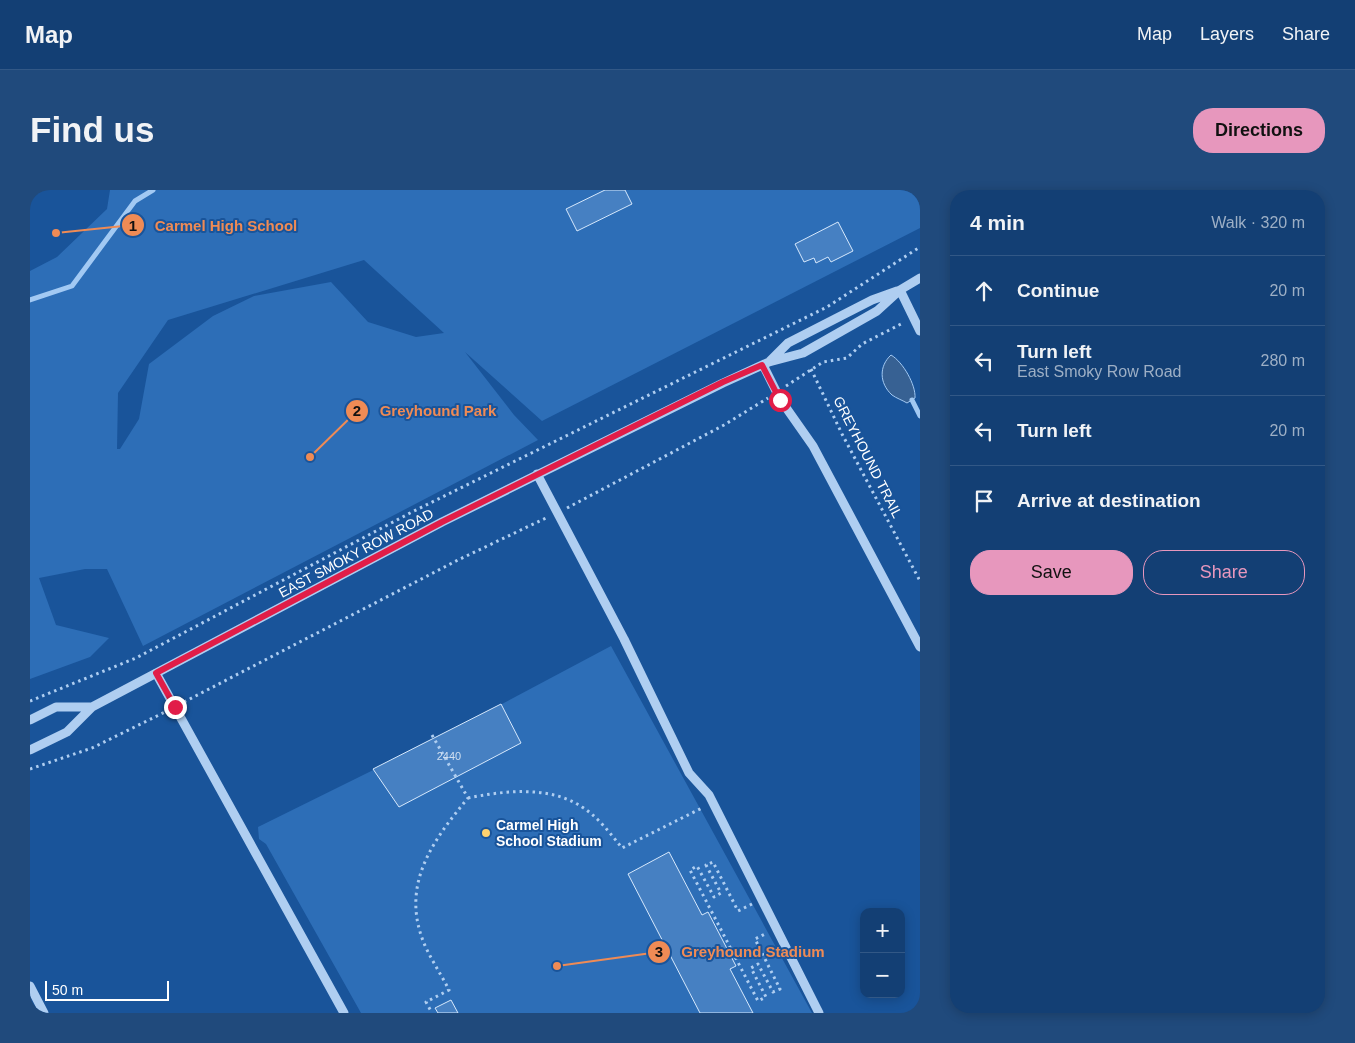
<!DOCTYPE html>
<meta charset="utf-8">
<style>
body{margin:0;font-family:Arial,sans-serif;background:#204a7c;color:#f1f3f6}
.controls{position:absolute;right:15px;bottom:15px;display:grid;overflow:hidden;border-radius:10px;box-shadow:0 2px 12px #0003}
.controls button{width:45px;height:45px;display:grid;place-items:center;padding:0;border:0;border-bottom:1px solid #325886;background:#133f74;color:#f1f3f6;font:25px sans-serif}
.scale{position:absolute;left:15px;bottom:12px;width:124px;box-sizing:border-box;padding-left:5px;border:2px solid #fff;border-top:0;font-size:14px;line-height:18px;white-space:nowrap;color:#fff;-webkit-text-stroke:4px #19549a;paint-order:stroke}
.stop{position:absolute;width:15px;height:15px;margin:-11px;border:4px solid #e11d48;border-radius:50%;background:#fff}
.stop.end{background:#e11d48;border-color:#fff;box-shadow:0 1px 5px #0008}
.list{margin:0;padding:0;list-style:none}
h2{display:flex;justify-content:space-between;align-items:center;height:65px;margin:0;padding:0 20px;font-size:21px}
h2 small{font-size:16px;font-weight:400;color:#9dafc5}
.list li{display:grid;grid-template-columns:32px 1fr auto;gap:15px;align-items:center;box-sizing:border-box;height:70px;padding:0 20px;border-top:1px solid #325886}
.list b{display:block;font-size:19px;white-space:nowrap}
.list p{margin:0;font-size:16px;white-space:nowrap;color:#9dafc5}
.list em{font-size:16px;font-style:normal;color:#9dafc5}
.actions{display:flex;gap:10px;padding:15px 20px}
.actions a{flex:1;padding:11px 0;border:1px solid #e797bd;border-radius:20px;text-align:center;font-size:18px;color:#e797bd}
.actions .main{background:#e797bd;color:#111}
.icon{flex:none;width:28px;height:28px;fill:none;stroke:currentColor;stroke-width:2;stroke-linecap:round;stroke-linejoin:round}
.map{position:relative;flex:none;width:890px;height:823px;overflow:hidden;border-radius:20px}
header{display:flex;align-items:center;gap:30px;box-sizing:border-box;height:70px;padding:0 25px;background:#133f74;border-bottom:1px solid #325886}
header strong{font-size:24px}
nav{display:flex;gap:28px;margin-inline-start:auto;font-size:18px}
.intro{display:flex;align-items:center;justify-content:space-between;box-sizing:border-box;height:120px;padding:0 30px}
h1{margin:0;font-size:35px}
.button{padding:12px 22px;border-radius:20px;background:#e797bd;color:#111;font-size:18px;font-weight:700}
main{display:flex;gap:30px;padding:0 30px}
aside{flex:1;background:#133f74;border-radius:20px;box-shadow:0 2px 12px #0003}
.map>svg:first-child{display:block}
.green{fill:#2d6eb7;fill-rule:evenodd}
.water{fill:#376193;stroke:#a2c9f3}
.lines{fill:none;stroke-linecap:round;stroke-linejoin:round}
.stream{stroke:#a2c9f3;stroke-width:5}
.building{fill:#4680c2;stroke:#d6e8fc}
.path{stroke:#afcef1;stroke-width:3;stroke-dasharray:2.5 4;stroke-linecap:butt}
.minor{stroke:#afcef1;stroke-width:9}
.route{stroke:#e11d48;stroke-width:6}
.poi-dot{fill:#ffd26f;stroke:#19549a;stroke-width:2}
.labels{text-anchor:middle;stroke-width:4;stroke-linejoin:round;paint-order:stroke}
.number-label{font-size:11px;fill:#d1dff0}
.street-label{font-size:14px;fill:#fff;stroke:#19549a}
.poi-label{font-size:14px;font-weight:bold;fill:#fff;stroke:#19549a;text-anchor:start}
.leader{fill:none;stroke:#ef8b55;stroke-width:2}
.callout-dot{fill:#ef8b55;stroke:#19549a;stroke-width:2}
.mark-label{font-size:15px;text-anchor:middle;font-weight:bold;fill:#111}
.callout-label{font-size:15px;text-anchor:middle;font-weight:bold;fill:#ef8b55;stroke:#19549a;stroke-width:4;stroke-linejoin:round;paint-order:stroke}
</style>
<header>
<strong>Map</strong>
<nav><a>Map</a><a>Layers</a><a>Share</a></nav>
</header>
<div class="intro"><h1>Find us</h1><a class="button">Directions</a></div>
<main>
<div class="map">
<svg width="890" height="823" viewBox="0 0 890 823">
<rect width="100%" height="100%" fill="#19549a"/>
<path class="green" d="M80,0H890V38L512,231L435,162L484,225L508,250L113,456L77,379H55L9,388L26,435L79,448L60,467L0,489V81L27,67L77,19ZM334,70L414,143L386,147L338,132L301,92L224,106L183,126L119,174L109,229L90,259H87L88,203L138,130Z
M581,456L782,823H331L236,654L229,649L228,637L408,548Z"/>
<path class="water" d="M861,165C873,172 886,195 885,208L877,213C872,210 866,208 862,205C849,193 849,176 861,165Z"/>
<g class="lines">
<path class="stream" d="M0,110L42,96L105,11L123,0
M882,210L890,226"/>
</g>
<path class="building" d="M575,0H595L602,14L547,41L536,19Z
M808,32L823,61L801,72L798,67L786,73L784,68L774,72L765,54Z
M471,514L491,553L369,617L343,579Z
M639,662L672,725L678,722L706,776L700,779L723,823H670L598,684Z
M421,810L428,823H408L405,818Z"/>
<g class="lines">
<path class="path" d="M781,179L812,244L890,391
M756,196L793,172L817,168L832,154L873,133
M537,318L694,235L738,208
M0,511L106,468L382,322L797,117L890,57
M154,512L428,370L518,327
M402,545L438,608C405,648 373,690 391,745C397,764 410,782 419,800L396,812L402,823
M0,579L62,558L135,522
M438,608C473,601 519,595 552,617C568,627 580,643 592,658L674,617
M722,714L708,721L683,672L676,675L691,703L684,707L667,676L660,680L728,811L736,807L721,778L728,774L743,802L750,799L725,749L737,743"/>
<path class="minor" d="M870,100L890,141
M740,171L758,153L842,110L867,101
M733,175L750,209L783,256L890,457
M507,284L594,449L659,583L679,605L789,823
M126,483L314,823
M0,530L26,517H62
M0,560L37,542L62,517L412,332L693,193L739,172L773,163L847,121L870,100L890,88
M0,796L14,823"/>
</g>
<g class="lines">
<path class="route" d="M145,517L126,483L412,332L693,192L732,175L750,210"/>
</g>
<circle class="poi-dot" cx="456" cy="643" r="5"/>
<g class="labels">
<g class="number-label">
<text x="419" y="570">2440</text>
</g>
<g class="street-label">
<text transform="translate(838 267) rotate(63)" y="5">GREYHOUND TRAIL</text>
<text transform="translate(326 363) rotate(-28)" y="5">EAST SMOKY ROW ROAD</text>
</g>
<g class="poi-label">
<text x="466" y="640">Carmel High<tspan x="466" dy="16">School Stadium</tspan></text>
</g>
</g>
<path class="leader" d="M26 43L103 35M280 267L327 221M527 776L629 762"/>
<g class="callout-dot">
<circle cx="26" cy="43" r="5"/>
<circle cx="280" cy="267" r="5"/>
<circle cx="527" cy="776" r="5"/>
<circle cx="103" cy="35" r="12"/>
<circle cx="327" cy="221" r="12"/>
<circle cx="629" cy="762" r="12"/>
</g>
<g class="mark-label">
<text x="103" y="41">1</text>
<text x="327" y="226">2</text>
<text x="629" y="767">3</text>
</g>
<g class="callout-label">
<text x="196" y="41">Carmel High School</text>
<text x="408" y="226">Greyhound Park</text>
<text x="723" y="767">Greyhound Stadium</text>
</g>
</svg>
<div class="controls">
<button>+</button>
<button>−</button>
</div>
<div class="scale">50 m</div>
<div class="stop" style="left:750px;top:210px"></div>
<div class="stop end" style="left:145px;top:517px"></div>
</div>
<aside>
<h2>4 min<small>Walk · 320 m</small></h2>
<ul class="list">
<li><svg class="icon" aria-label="ahead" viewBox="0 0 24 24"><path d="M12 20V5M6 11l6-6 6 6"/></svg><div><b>Continue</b></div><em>20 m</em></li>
<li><svg class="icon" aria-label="left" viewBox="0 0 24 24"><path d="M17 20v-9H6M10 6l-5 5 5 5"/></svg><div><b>Turn left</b><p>East Smoky Row Road</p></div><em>280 m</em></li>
<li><svg class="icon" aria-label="left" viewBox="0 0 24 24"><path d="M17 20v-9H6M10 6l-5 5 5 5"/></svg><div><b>Turn left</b></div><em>20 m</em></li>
<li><svg class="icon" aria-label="arrive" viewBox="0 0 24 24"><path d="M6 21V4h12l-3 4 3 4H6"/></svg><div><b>Arrive at destination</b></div></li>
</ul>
<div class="actions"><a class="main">Save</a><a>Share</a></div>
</aside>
</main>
